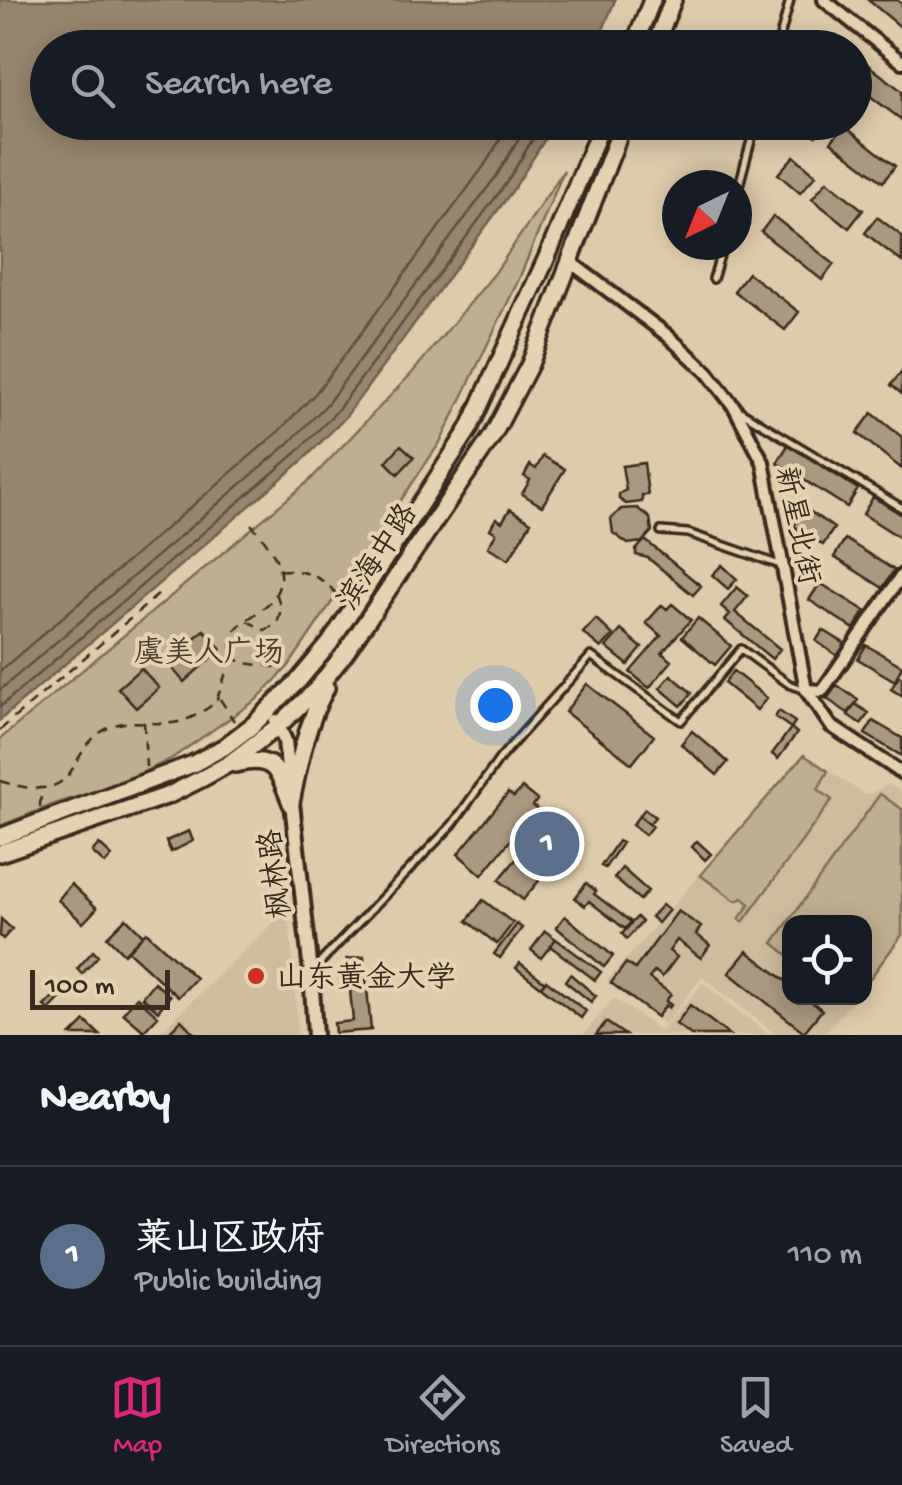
<!DOCTYPE html>
<meta charset="utf-8">
<style>
body{margin:0;font-family:"Gochi Hand","LXGW WenKai TC",sans-serif;background:#242831;color:#f1f3f6}
.controls{position:absolute;right:30px;bottom:30px;display:grid;overflow:hidden;border-radius:20px;box-shadow:0 5px 25px #0003}
.controls button{width:90px;height:90px;display:grid;place-items:center;padding:0;border:0;border-bottom:2px solid #363941;background:#171b24;color:#f1f3f6;font:50px sans-serif}
.compass{position:absolute;left:662px;top:170px;width:90px;height:90px;border-radius:50%;background:#171b24;box-shadow:0 5px 25px #0003;rotate:223deg}
.scale{position:absolute;left:30px;bottom:25px;width:140px;box-sizing:border-box;padding-left:10px;border:5px solid #3b2a1e;border-top:0;font-size:28px;line-height:35px;white-space:nowrap;color:#3b2a1e;-webkit-text-stroke:8px #e5d2b0;paint-order:stroke}
.you{position:absolute;left:495px;top:705px;width:35px;height:35px;margin:-25px;border:8px solid #fff;border-radius:50%;background:#1a73e8;box-shadow:0 0 0 15px #1a73e833}
.badge{display:grid;place-items:center;width:65px;height:65px;border-radius:50%;background:#db2777;color:#fff;font-size:32px;font-weight:700}
.pin{position:absolute;translate:-50% -50%;border:5px solid #fff;box-shadow:0 2px 10px #0006}
.list{margin:0;padding:0;list-style:none}
h2{display:flex;justify-content:space-between;align-items:center;height:130px;margin:0;padding:0 40px;font-size:42px}
h2 small{font-size:32px;font-weight:400;color:#9ea1a6}
.list li{display:grid;grid-template-columns:65px 1fr auto;gap:30px;align-items:center;box-sizing:border-box;height:180px;padding:0 40px;border-top:2px solid #363941}
.list b{display:block;font-size:38px;white-space:nowrap}
.list p{margin:0;font-size:32px;white-space:nowrap;color:#9ea1a6}
.list em{font-size:32px;font-style:normal;color:#9ea1a6}
.icon{flex:none;width:55px;height:55px;fill:none;stroke:currentColor;stroke-width:2;stroke-linecap:round;stroke-linejoin:round}
.map{position:relative;flex:none;width:902px;height:1035px;overflow:hidden}
.search{position:absolute;background:#171b24;box-shadow:0 5px 25px #0003;left:30px;right:30px;top:30px;height:110px;display:flex;align-items:center;gap:25px;box-sizing:border-box;padding:0 35px;border-radius:55px;color:#9ea1a6;font-size:38px}
.sheet{height:310px;background:#171b24}
nav{display:flex;justify-content:space-around;align-items:center;box-sizing:border-box;height:140px;border-top:2px solid #363941;background:#171b24;font-size:28px;color:#9ea1a6}
nav a{display:grid;justify-items:center;gap:5px}
nav .on{color:#db2777}
.map>svg:first-child{display:block}
.built{fill:#cfbc9d}
.green{fill:#c0ae90;stroke:#7e6c57;stroke-width:2.5}
.water{fill:#97856d;stroke:#72614d;stroke-width:2.5}
.lines{fill:none;stroke-linecap:round;stroke-linejoin:round}
.shore{stroke:#604e3e;stroke-width:2.5}
.building{fill:#ab997f;stroke:#3b2a1e;stroke-width:2.5}
.service-casing{stroke:#3b2a1e;stroke-width:12}
.minor-casing{stroke:#3b2a1e;stroke-width:18}
.tertiary-casing{stroke:#3b2a1e;stroke-width:20}
.primary-casing{stroke:#3b2a1e;stroke-width:22}
.path{stroke:#3b2a1e;stroke-width:2.5;stroke-dasharray:10 8;stroke-linecap:butt}
.service{stroke:#e5d2b0;stroke-width:5}
.minor{stroke:#e5d2b0;stroke-width:10}
.tertiary{stroke:#e5d2b0;stroke-width:12}
.primary{stroke:#e5d2b0;stroke-width:15}
.poi-dot{fill:#c8321e;stroke:#e5d2b0;stroke-width:4}
.labels{text-anchor:middle;stroke-width:8;stroke-linejoin:round;paint-order:stroke}
.street-label{font-size:30px;fill:#3b2a1e;stroke:#e5d2b0}
.park-label{font-size:30px;fill:#4f3e2f;stroke:#e5d2b0}
.poi-label{font-size:30px;fill:#3b2a1e;stroke:#e5d2b0;text-anchor:start}
</style>
<div class="map">
<svg width="902" height="1035" viewBox="0 0 902 1035">
<rect width="100%" height="100%" fill="#decbaa"/>
<filter id="ink" filterUnits="userSpaceOnUse"><feTurbulence type="fractalNoise" baseFrequency=".01" numOctaves="2"/><feDisplacementMap in="SourceGraphic" scale="20" xChannelSelector="R" yChannelSelector="G"/><feConvolveMatrix kernelMatrix="1 2 1 2 8 2 1 2 1" color-interpolation-filters="sRGB"/></filter>
<g filter="url(#ink)">
<path class="built" d="M804,755L866,795L889,784L902,792V935L865,985L864,922H790V998H855L823,1035H777L702,977L665,1025L607,981Z
M281,915L289,916L298,1035H157Z
M703,983L769,1035H583L614,998L661,1031Z"/>
<path class="green" d="M564,170L519,279L441,441L288,667L256,700L171,759L114,786L60,802L0,826V739L310,480L412,373L495,273Z
M804,755L828,771L818,789L832,800L743,922L739,919L750,904L743,898L736,901L700,875Z
M880,794L902,809V935L865,985L864,922H790L789,956L773,943Z"/>
<path class="water" d="M0,0H615L596,47L48,48V122L555,123L515,187L386,362L344,419L303,460L0,720Z"/>
<g class="lines">
<path class="shore" d="M0,671L277,433L315,394L356,340L484,166L511,122
M0,690L288,444L327,404L368,349L497,175L529,122
M0,707L296,453L336,412L378,356L507,182L543,122"/>
</g>
<path class="building" d="M868,0H897L902,4V28Z
M863,61L902,91V120L854,84V72Z
M799,122H827L816,136Z
M844,126L895,166L883,182L831,142Z
M794,156L816,175L800,193L778,174Z
M827,181L863,210L849,228L812,199Z
M773,216L834,264L822,280L761,232Z
M877,217L902,236V262L865,233Z
M748,273L799,312L785,330L734,291Z
M902,371V394L891,385Z
M872,413L902,437V469L857,433Z
M401,445L414,457L398,474L386,462Z
M788,445L858,489L847,507L777,463Z
M543,456L565,469L542,506L522,494L530,480L524,476L530,465L536,469Z
M644,463L648,495H642V502L626,504L619,499V494L626,490L622,466Z
M873,497L902,515V539L863,514Z
M637,508L650,518L652,531L642,542L628,544L613,533L611,519L621,509Z
M805,508L834,528L823,545L794,526Z
M510,509L531,522L509,559L488,547L496,533L490,529L496,518L502,522Z
M845,539L894,570L883,588L834,557Z
M645,540L701,586L693,595L648,558L636,555V550Z
M722,565L737,579L728,589L712,575Z
M820,583L865,611L854,629L809,600Z
M737,587L748,596L735,612L780,649L772,659L725,620L730,614L721,606Z
M672,604L691,620L662,653L672,661L649,688L630,672L661,636L646,623L662,605L667,609Z
M698,618L731,646L715,665L682,637Z
M596,619L613,635L601,648L583,633Z
M204,630L221,649L184,682L167,662Z
M621,630L642,648L628,665L606,647Z
M823,630L847,645L839,657L816,641Z
M866,645L902,666L895,681L858,659Z
M141,668L159,688L136,708L118,688Z
M733,671L767,698L757,710L724,683Z
M671,675L692,693L681,706L660,688Z
M899,676L902,678V696L891,689Z
M587,684L654,736L632,764L565,712Z
M837,685L858,700L848,713L827,699Z
M855,704L869,713L861,724L848,715Z
M779,711L795,722L791,728L775,717Z
M873,721L902,738V756L865,734Z
M791,728L797,733L778,759L772,754Z
M692,731L728,762L717,775L681,744Z
M522,788L537,800L533,806L551,820L548,823L571,842L523,900L499,880L527,846L514,836L482,875L458,854L508,793L514,797Z
M645,809L655,817L649,824L639,816Z
M639,816L652,826L645,835L632,825Z
M189,831L193,841L171,852L166,841Z
M618,841L622,843L605,868L601,866Z
M697,841L711,854L705,860L692,847Z
M99,844L112,856L105,864L92,852Z
M622,868L648,891L640,900L614,878Z
M586,883L596,891L594,894L631,922L625,929L589,901L585,906L575,898Z
M71,884L97,908L83,923L58,900Z
M483,900L513,923L497,944L467,921Z
M662,905L669,910L658,923L651,917Z
M678,911L701,927L696,934L710,945L701,958L677,940L669,951L677,957L662,977L655,971L649,978L671,994L666,1001L671,1005L669,1008L666,1005L657,1017L611,983L626,963L635,969Z
M565,916L613,956L604,967L556,927Z
M637,917L642,922L627,939L622,934Z
M126,918L143,935L124,954L107,937Z
M1,919L12,929L3,939L0,936Z
M517,924L522,928L500,958L494,954Z
M545,931L556,939L541,958L531,950Z
M146,932L196,978L178,997L128,951Z
M556,939L601,972L595,980L550,946Z
M93,951L98,956L82,974L77,969Z
M747,951L790,984V998H807L822,1010L804,1032L729,973Z
M364,957L371,1030L335,1033L334,1023L353,1021L347,959Z
M520,963L545,982L541,987L516,968Z
M570,974L596,996L591,1002L565,981Z
M546,980L586,1011L581,1018L541,987Z
M154,982L170,996L158,1011L142,997Z
M61,989L65,993L49,1010L44,1006Z
M137,997L158,1016L144,1031L123,1013Z
M690,1005L729,1035H691L676,1024Z
M181,1020L195,1034L166,1035Z
M85,1021L100,1035H71Z
M606,1022L625,1035H596Z"/>
<g class="lines">
<defs>
<path id="service" d="M777,48L790,0
M737,193L756,122
M713,279L723,245
M737,409L902,508
M661,531L688,533L780,565
M313,970L453,824L500,758L591,656L681,721L741,649L789,684L803,689"/>
<path id="minor" d="M824,0L902,62
M569,261L667,335L707,372L735,408L763,462L806,690L831,726L902,773
M806,690L822,691L902,575"/>
<path id="tertiary" d="M276,721L285,741L311,972L315,1035"/>
<path id="primary" d="M633,48L652,0
M654,48L673,0
M235,764C274,754 278,770 291,803
M291,803C299,762 306,725 326,688
M0,837L193,764L224,747L253,725L299,680L330,643L469,429L547,257L603,122
M0,853L169,795L203,778L230,763L278,726L315,691L345,653L493,435L530,364L624,122"/>
</defs>
<use href="#service" class="service-casing"/>
<use href="#minor" class="minor-casing"/>
<use href="#tertiary" class="tertiary-casing"/>
<use href="#primary" class="primary-casing"/>
<path class="path" d="M280,570C310,570 328,579 343,604
M247,621L265,630L277,624L281,609L276,592
M231,657L244,663L282,668
M220,699L234,721
M144,722L146,767
M0,730L159,594
M0,781C90,809 60,748 112,726C135,717 159,728 182,721C193,718 207,709 216,702L228,667L234,631C245,619 260,613 271,601C294,573 269,545 251,524
M40,807L41,790"/>
<use href="#service" class="service"/>
<use href="#minor" class="minor"/>
<use href="#tertiary" class="tertiary"/>
<use href="#primary" class="primary"/>
</g>
</g>
<circle class="poi-dot" cx="256" cy="976" r="10"/>
<g class="labels">
<g class="street-label">
<text transform="translate(799 525) rotate(78)" y="10">新星北街</text>
<text transform="translate(376 556) rotate(-57)" y="10">滨海中路</text>
<text transform="translate(274 874) rotate(-97)" y="10">枫林路</text>
</g>
<g class="park-label">
<text x="209" y="661">虞美人广场</text>
</g>
<g class="poi-label">
<text x="276" y="986">山东黄金大学</text>
</g>
</g>
</svg>
<div class="controls">
<button><svg class="icon" aria-label="locate" viewBox="0 0 24 24"><circle cx="12" cy="12" r="6"/><path d="M12 2v4M12 18v4M2 12h4M18 12h4"/></svg></button>
</div>
<svg class="compass" viewBox="-18 -18 36 36"><path d="M0-13l5 13h-10z" fill="#e53935"/><path d="M0 13l5-13h-10z" fill="#9ea1a6"/></svg>
<div class="scale">100 m</div>
<div class="you"></div>
<div class="pin badge" style="left:547px;top:844px;background:#5c6f8a">1</div>
<div class="search"><svg class="icon" aria-label="search" viewBox="0 0 24 24"><circle cx="10" cy="10" r="6"/><path d="M15 15l6 6"/></svg>Search here</div>
</div>
<section class="sheet">
<h2>Nearby<small></small></h2>
<ul class="list">
<li><span class="badge" style="background:#5c6f8a">1</span><div><b>莱山区政府</b><p>Public building</p></div><em>110 m</em></li>
</ul>
</section>
<nav>
<a class="on"><svg class="icon" aria-label="map" viewBox="0 0 24 24"><path d="M3 6l6-2 6 2 6-2v14l-6 2-6-2-6 2zM9 4v14M15 6v14"/></svg>Map</a>
<a><svg class="icon" aria-label="directions" viewBox="0 0 24 24"><path d="M12 3l9 9-9 9-9-9zM9 14v-3h6M13 9l2 2-2 2"/></svg>Directions</a>
<a><svg class="icon" aria-label="saved" viewBox="0 0 24 24"><path d="M7 4h10v16l-5-4-5 4z"/></svg>Saved</a>
</nav>
